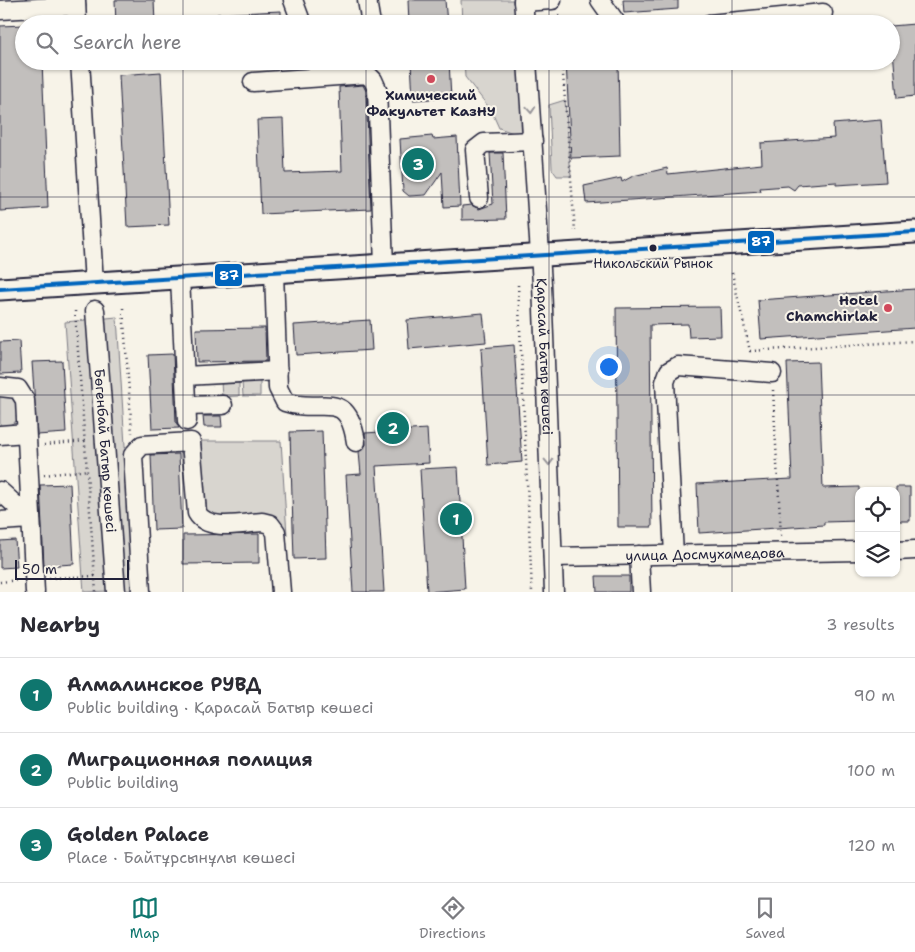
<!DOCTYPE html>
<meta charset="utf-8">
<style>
body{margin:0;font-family:"Shantell Sans",sans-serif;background:#f7f7f7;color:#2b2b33}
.controls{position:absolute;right:15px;bottom:15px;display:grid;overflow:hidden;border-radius:10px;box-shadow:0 1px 4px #0004}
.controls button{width:45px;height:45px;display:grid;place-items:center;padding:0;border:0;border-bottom:1px solid #e1e1e2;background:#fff;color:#2b2b33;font:25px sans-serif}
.scale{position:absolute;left:15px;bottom:12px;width:114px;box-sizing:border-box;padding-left:5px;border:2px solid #22223b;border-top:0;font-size:14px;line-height:18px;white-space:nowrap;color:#22223b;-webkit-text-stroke:4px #f7f3e8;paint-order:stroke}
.you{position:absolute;left:608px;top:366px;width:18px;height:18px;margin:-12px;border:4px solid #fff;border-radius:50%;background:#1a73e8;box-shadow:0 0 0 8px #1a73e833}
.badge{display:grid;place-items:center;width:32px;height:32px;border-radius:50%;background:#0f766e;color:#fff;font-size:16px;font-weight:700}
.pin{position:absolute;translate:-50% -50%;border:2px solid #fff;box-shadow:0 1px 5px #0006}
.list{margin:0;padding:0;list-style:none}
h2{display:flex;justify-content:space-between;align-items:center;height:65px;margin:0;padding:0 20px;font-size:21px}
h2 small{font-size:16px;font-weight:400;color:#7c7c81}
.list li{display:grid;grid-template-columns:32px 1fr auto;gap:15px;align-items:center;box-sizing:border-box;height:75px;padding:0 20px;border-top:1px solid #e1e1e2}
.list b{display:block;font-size:19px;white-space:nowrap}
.list p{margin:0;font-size:16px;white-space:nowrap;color:#7c7c81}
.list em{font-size:16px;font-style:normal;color:#7c7c81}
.icon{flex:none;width:28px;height:28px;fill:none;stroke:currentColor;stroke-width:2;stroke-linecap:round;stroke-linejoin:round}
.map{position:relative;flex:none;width:915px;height:592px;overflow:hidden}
.search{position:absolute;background:#fff;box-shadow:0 1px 4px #0004;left:15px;right:15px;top:15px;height:55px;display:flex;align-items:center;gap:12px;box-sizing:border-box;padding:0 18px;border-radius:28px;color:#7c7c81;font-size:19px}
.sheet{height:290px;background:#fff}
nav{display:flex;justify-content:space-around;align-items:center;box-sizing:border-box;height:70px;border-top:1px solid #e1e1e2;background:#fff;font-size:14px;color:#7c7c81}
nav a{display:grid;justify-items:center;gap:2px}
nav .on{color:#0f766e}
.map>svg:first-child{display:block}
.green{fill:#d8d5cf;stroke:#7d7c85}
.building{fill:#c2bfbd;stroke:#22223b}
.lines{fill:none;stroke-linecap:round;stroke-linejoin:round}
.minor-casing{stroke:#22223b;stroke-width:21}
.major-casing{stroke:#22223b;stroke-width:25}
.path{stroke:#22223b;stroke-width:2.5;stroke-dasharray:1 4;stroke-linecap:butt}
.minor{stroke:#f7f3e8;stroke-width:18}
.major{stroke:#f7f3e8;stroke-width:21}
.bus-1-casing{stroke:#f7f3e8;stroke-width:8}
.bus-1{stroke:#0065bd;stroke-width:4}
.oneway{stroke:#97959a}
.grid{fill:none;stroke:#22223b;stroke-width:1;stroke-opacity:0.55}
.poi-dot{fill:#d1495b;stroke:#f7f3e8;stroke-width:2}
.bus-dot{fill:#22223b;stroke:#f7f3e8;stroke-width:2}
.labels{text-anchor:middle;stroke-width:4;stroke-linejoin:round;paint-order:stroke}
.bus-label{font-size:13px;fill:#22223b;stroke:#f7f3e8}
.poi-label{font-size:14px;font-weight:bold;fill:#22223b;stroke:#f7f3e8}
.street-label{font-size:14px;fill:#22223b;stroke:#f7f3e8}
.line-badge{stroke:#f7f3e8;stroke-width:2}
.badge-label{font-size:14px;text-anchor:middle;font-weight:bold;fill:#fff}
</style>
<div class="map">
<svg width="915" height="592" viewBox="0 0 915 592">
<rect width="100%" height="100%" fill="#f7f3e8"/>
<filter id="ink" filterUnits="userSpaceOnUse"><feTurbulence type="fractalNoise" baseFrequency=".02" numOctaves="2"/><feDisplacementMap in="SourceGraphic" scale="10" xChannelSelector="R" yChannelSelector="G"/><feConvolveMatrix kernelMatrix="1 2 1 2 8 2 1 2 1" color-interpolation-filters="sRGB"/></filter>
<g filter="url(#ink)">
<path class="green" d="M461,0H514L516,24H462Z
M464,61H519L525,137L499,128L491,110L465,77Z
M565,100L571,176H557L552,169L549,105Z
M117,317L134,590L84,592L65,322Z
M260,380V396H243L242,381Z
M221,381H239V396L222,397Z
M0,386L17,395L20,419L6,427H0Z
M198,441H281L287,535L256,529L246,515L217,516L202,510Z"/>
<path class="building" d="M115,0H154L155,24H116Z
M408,0H445L447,24H409Z
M623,0H678V9L624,13Z
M281,11V24H217V14Z
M915,24V96L897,98L891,26Z
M24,25V61H42L48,208L0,211V26Z
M411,61H449L451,98L413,100Z
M566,61H618L620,156L571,158Z
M161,72L169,225L127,227L119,75Z
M363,85L366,91L371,209L261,214L257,120L283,119L285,173L342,171L339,87Z
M881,120L886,182L836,185V182L798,185L794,190L788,186L760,188L761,191L586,203L584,186L621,178L622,182L633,176L667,168L668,174L762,164L761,143L834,138L833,124Z
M432,136L433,139L457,137L460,206L444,207L442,172L426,195L409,196L403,191L400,139Z
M490,153H503L506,219L462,220V206L472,205L479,209L493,204Z
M915,289V328L761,339L758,300Z
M720,307L721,336L689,337L688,324L650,325L652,527H618L616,308Z
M483,313L486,342L409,349L407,320Z
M370,320L372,350L296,355L294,325Z
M265,328L266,361L197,362L196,329Z
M19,341L21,373L0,374V342Z
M514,345L522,462L488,465L481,348Z
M173,354L176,422L179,428L152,429L148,355Z
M62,361L66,433L37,435L32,362Z
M818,362L823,488L859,487V521L824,522V525L699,533L697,484L792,479L787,363Z
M203,416H221L222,427H204Z
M427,429L429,463L376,466L384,592H353L346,475L361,474L359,452L366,445L365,433Z
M322,431L326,558L294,559L290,432Z
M179,454L182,529L154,530L151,455Z
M458,467L465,589L427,592L420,469Z
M70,484L74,564L44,566L40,485Z
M896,487H910V521H896Z
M259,534V563L183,564V535Z
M15,540L17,567L0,568V541Z
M596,576H629V592H597Z"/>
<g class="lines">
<defs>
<g id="minor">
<path d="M76,0L77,24"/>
<path d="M293,0L302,24"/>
<path d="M367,0L371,24"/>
<path d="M523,0L525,24"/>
<path d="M600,0L617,24"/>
<path d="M523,2L552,0"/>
<path d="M0,10L76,6"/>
<path d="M709,24L823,13"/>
<path d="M80,61L94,283"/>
<path id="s1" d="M527,61L542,284L554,592"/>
<path d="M253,82L367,74L373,80L377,89L384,265"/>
<path d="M479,198L475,150L484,143L533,141"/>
<path d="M274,272L278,388L285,402C322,415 347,386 356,442"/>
<path d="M180,278L187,421"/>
<path id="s2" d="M95,310L116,592"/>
<path d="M185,376L278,371"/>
<path d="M0,387L18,389L25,400L35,592"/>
<path d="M186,406L223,405"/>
<path d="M0,435L26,433"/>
<path d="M0,491L31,519L0,521"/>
<path d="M896,551L915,550"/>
<path d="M639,555L641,592"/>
<path d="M674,555L665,382L669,371L678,366L772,373"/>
<path id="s3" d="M553,557L859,551"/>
<path d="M141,592L133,455L142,445L191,442L197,513C208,532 243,523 262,522L270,524L276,532L281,592"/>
</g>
<path id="major" d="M0,289L915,232"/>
</defs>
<use href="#minor" class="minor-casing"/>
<use href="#major" class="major-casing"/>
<path class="path" d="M558,15V24
M562,61L575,231
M732,273L750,351L915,341
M518,285L532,592
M123,308L132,433
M75,311L96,592
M773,390L781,536
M44,445L85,441
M44,475L88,470
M49,578L95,576
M0,582L19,580"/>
<use href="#minor" class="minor"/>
<use href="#major" class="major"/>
<defs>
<path id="bus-1" d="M0,289L915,232"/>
</defs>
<use href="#bus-1" class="bus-1-casing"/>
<use href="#bus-1" class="bus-1"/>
</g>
<defs><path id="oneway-chevron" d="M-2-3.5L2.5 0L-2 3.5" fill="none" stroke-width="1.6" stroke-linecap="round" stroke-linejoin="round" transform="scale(1.25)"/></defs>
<g class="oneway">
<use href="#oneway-chevron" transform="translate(531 110) rotate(86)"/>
<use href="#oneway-chevron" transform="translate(549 462) rotate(88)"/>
</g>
</g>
<path class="grid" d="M183,0V24M366,0V24M549,0V24M732,0V24M183,61V592M366,61V592M549,61V592M732,61V592M0,197H915M0,395H915"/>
<g class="poi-dot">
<circle cx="431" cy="79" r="5"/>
<circle cx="888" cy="308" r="5"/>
</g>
<circle class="bus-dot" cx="653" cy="248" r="4.5"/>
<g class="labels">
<g class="bus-label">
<text x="653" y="268">Никольский Рынок</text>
</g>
<g class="poi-label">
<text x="431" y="100">Химический<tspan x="431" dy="16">Факультет КазНУ</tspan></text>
<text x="878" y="305" text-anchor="end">Hotel<tspan x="878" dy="16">Chamchirlak</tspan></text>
</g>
<g class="street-label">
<text dy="5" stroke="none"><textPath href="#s1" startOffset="296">Қарасай Батыр көшесі</textPath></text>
<text dy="5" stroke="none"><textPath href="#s2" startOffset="141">Бөгенбай Батыр көшесі</textPath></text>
<text dy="5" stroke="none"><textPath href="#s3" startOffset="152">улица Досмухамедова</textPath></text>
</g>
</g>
<g class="line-badge">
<rect x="747" y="230" width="28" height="24" rx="5" fill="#0065bd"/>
<rect x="214" y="263" width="29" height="24" rx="5" fill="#0065bd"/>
</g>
<g class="badge-label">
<text x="761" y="246">87</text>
<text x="229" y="280">87</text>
</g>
</svg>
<div class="controls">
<button><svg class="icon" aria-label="locate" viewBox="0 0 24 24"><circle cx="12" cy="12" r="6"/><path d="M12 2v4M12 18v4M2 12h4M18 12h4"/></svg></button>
<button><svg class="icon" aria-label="layers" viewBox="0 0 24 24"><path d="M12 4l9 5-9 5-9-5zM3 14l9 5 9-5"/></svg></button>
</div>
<div class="scale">50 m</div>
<div class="you"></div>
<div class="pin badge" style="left:456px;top:519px">1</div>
<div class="pin badge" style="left:393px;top:428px">2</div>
<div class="pin badge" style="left:418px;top:164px">3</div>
<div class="search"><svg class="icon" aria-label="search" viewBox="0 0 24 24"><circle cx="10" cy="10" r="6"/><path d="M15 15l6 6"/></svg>Search here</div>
</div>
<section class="sheet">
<h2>Nearby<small>3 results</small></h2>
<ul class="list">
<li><span class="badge">1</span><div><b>Алмалинское РУВД</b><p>Public building · Қарасай Батыр көшесі</p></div><em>90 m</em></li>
<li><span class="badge">2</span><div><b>Миграционная полиция</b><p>Public building</p></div><em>100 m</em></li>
<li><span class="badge">3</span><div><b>Golden Palace</b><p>Place · Байтұрсынұлы көшесі</p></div><em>120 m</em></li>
</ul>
</section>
<nav>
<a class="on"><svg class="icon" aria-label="map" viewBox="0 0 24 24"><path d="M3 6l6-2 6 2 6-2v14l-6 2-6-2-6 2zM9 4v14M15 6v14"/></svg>Map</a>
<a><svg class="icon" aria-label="directions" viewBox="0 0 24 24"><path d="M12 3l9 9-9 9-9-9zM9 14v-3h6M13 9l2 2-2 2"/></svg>Directions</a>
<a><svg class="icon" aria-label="saved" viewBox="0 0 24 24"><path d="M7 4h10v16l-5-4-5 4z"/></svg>Saved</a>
</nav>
